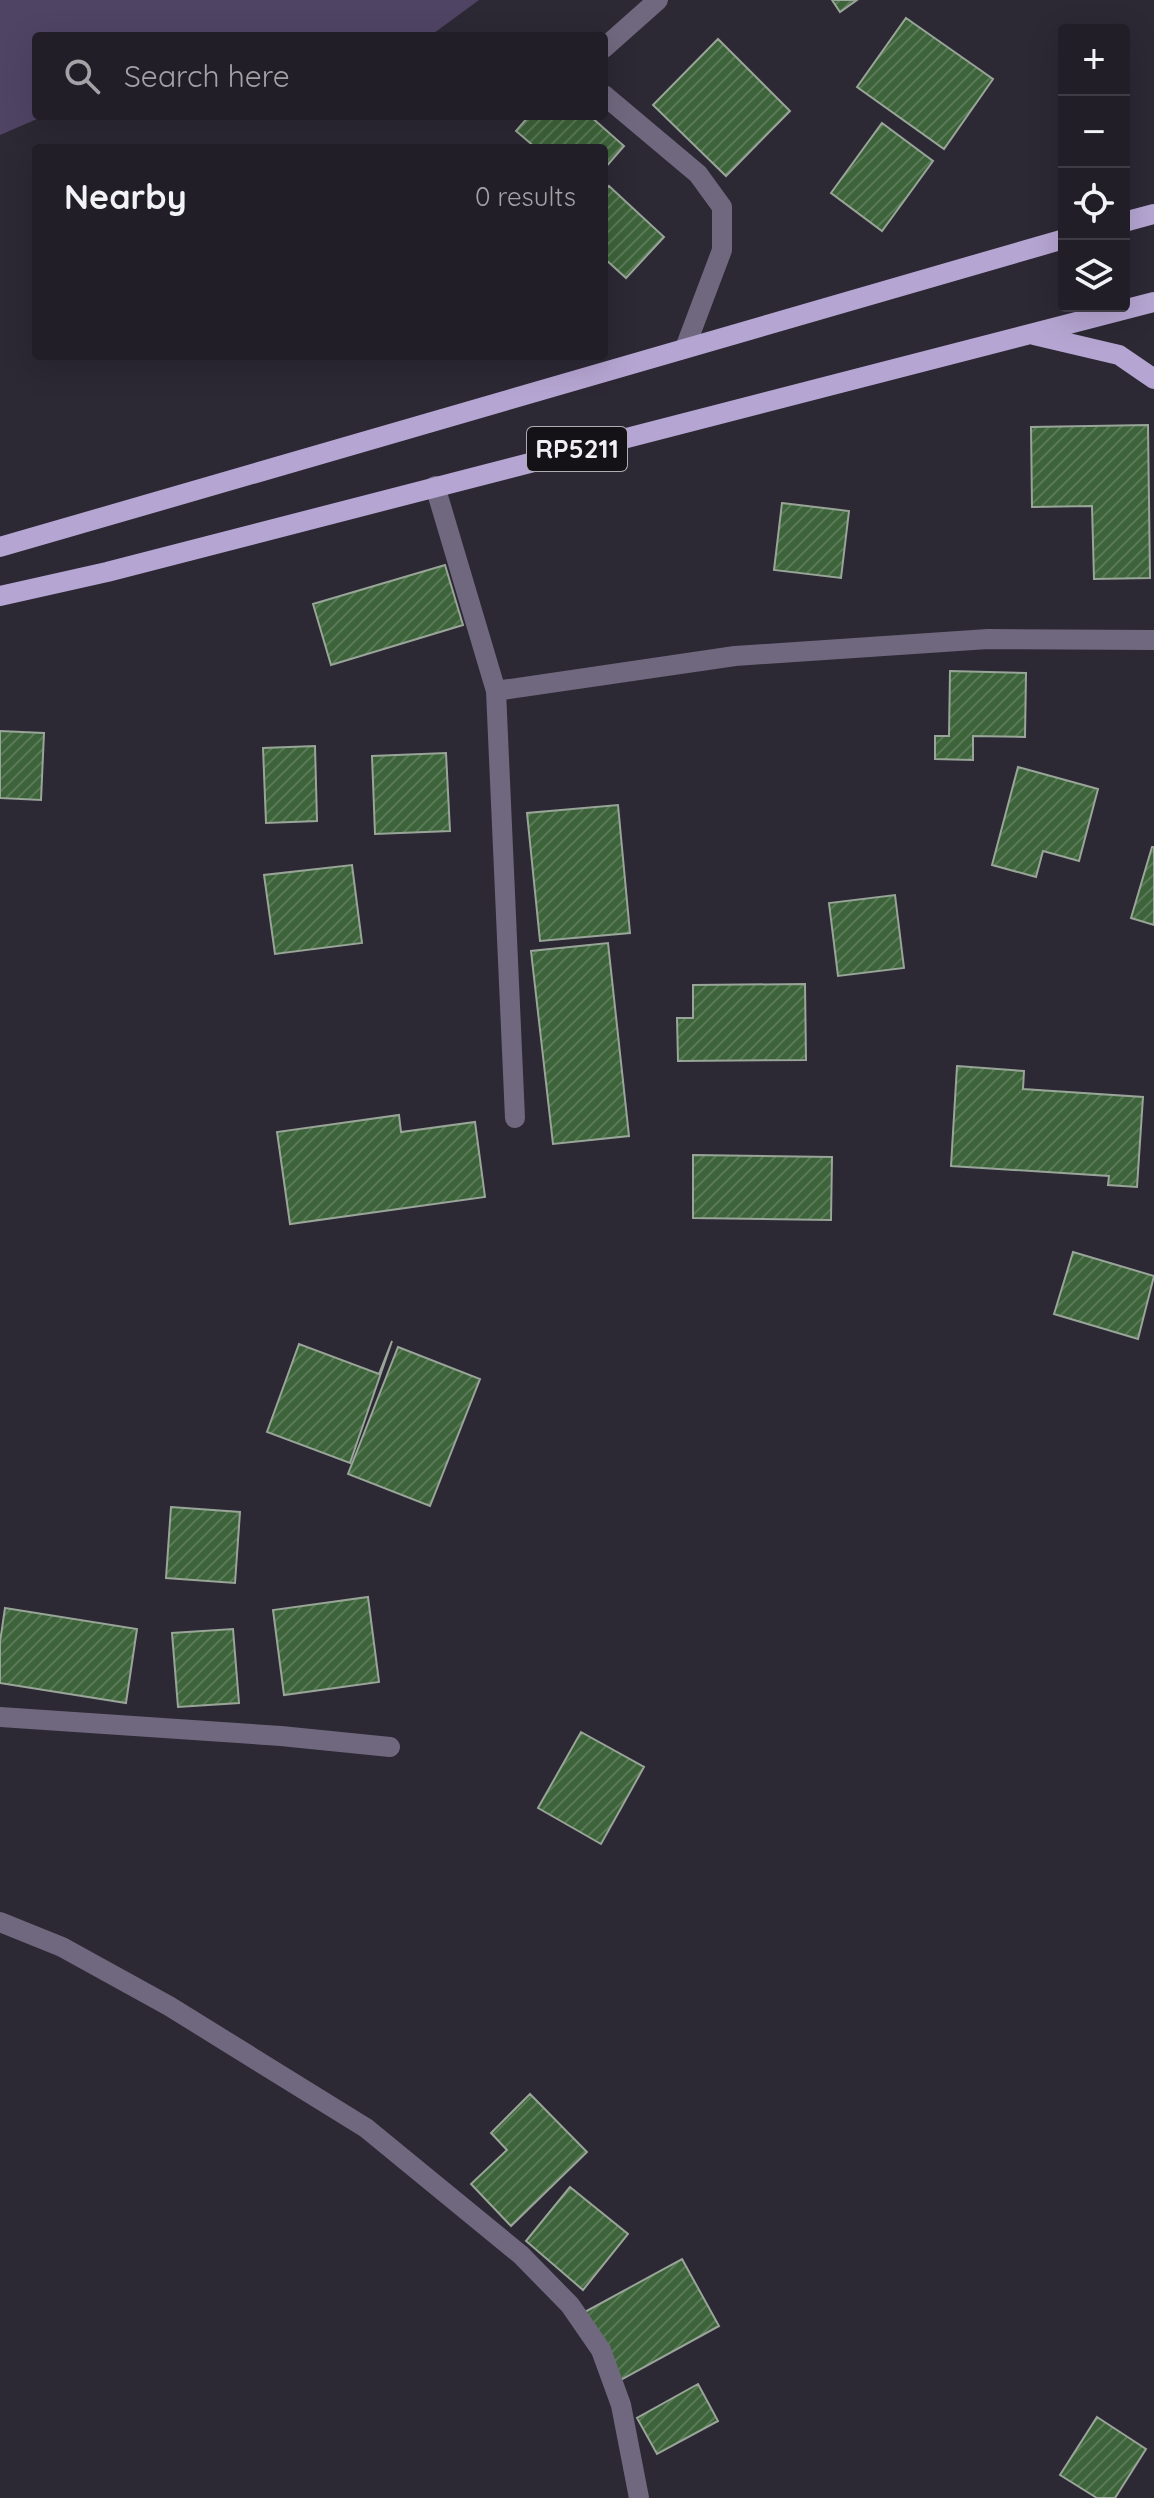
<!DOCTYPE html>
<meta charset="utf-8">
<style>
body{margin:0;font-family:Quicksand,sans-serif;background:#2d2b33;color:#f1f3f6}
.controls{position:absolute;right:24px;top:24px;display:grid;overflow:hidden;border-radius:8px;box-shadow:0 8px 32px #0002}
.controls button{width:72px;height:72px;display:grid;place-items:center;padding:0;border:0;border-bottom:2px solid #3e3c44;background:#211e27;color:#f1f3f6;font:40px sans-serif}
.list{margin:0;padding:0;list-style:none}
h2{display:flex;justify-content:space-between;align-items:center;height:104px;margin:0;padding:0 32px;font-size:34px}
h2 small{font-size:26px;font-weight:400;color:#a2a2a7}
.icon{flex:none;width:44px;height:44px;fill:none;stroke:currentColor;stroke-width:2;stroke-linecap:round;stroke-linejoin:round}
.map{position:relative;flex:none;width:1154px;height:2498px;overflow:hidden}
.search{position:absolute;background:#211e27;box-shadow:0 8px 32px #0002;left:32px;top:32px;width:576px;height:88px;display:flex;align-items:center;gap:20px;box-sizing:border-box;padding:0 28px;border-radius:8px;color:#a2a2a7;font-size:30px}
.panel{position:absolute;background:#211e27;box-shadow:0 8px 32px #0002;left:32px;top:144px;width:576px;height:216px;border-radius:8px}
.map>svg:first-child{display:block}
.green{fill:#504464}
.building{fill:url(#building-hatch);stroke:#99a598;stroke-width:2}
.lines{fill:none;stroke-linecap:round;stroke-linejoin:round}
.minor{stroke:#70687e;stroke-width:20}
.major{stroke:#b5a5d2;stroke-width:20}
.labels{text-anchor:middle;stroke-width:6;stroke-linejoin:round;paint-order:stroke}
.shield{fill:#141217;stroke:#afadb3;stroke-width:2}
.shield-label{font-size:26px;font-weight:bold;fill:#f1eff6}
</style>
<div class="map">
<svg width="1154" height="2498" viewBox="0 0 1154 2498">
<defs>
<pattern id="building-hatch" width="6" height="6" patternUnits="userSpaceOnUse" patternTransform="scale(2)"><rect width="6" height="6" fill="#3d633a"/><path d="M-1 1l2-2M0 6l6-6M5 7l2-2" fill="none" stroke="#5a7a57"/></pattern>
</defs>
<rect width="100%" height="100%" fill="#2c2834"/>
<path class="green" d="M0,0H479L430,36H36V116H44L0,135Z"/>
<path class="building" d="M832,0H857L840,12Z
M906,18L993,79L944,149L857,87Z
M718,39L790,111L726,176L653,105Z
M529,116H590L624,146L604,169V148H536L516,131Z
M882,123L933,161L882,231L831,193Z
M609,186L664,237L626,278L604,258V191Z
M1148,425L1150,578L1094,579L1092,506L1032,507L1031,427Z
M782,503L849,511L841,578L774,570Z
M445,565L463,625L331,665L313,604Z
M950,671L1026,673L1025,737L973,736V760L935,759V736H949Z
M0,731L44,733L41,800L0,798Z
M315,746L317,821L266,823L263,748Z
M446,753L450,831L375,834L372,756Z
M1018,767L1098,789L1079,861L1043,851L1036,877L992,865Z
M618,805L630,933L540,941L527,813Z
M1152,847H1154V925L1131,918Z
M352,865L362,943L275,954L264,875Z
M895,895L904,968L838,976L829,903Z
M608,943L629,1136L553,1144L531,951Z
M805,984L806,1060L678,1061L677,1018H693V985Z
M957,1066L1024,1071L1023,1089L1143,1097L1137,1187L1108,1185L1109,1176L951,1166Z
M399,1115L401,1132L475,1122L485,1197L290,1224L277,1132Z
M693,1155L832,1157L831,1220L693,1218Z
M1073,1252L1154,1276L1138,1339L1054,1314Z
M392,1341L350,1463L267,1432L299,1344L379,1374Z
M398,1347L480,1379L430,1506L348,1474Z
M171,1507L240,1512L235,1583L166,1578Z
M368,1597L379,1682L284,1695L273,1610Z
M5,1608L137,1629L126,1703L0,1683V1642Z
M233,1629L239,1703L178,1707L172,1633Z
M581,1732L644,1767L601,1844L538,1808Z
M530,2094L587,2152L511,2226L471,2184L507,2150L491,2133Z
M570,2187L628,2234L583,2290L526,2241Z
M682,2259L719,2326L619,2381L583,2313Z
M698,2384L718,2421L657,2454L637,2418Z
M1097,2417L1146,2449L1115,2498H1097L1060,2475Z"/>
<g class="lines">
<path class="minor" d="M604,48L658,0
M604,95L698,174L722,207V250L685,348
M435,486L496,691L515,1118
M496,691L735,656L988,639L1154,640
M0,1717L281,1736L390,1747
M0,1922L62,1947L169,2006L366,2128L521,2255L570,2305L601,2350L621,2405L639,2498"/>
<path class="major" d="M1124,222L1154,214
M1034,335L1119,355L1154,379
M0,547L1064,239
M0,596L107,572L1154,302"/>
</g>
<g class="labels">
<rect class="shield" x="527" y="427" width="100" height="44" rx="6"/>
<g class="shield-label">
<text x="577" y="458">RP5211</text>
</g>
</g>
</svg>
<div class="controls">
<button>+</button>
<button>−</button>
<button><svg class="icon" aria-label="locate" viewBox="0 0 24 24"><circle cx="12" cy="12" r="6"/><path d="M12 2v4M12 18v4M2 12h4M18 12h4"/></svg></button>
<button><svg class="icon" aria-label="layers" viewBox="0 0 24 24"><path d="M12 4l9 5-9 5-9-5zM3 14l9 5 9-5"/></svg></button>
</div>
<div class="search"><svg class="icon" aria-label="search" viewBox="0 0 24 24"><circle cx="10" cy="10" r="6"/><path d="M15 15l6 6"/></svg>Search here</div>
<section class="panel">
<h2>Nearby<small>0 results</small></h2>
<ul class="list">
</ul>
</section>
</div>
